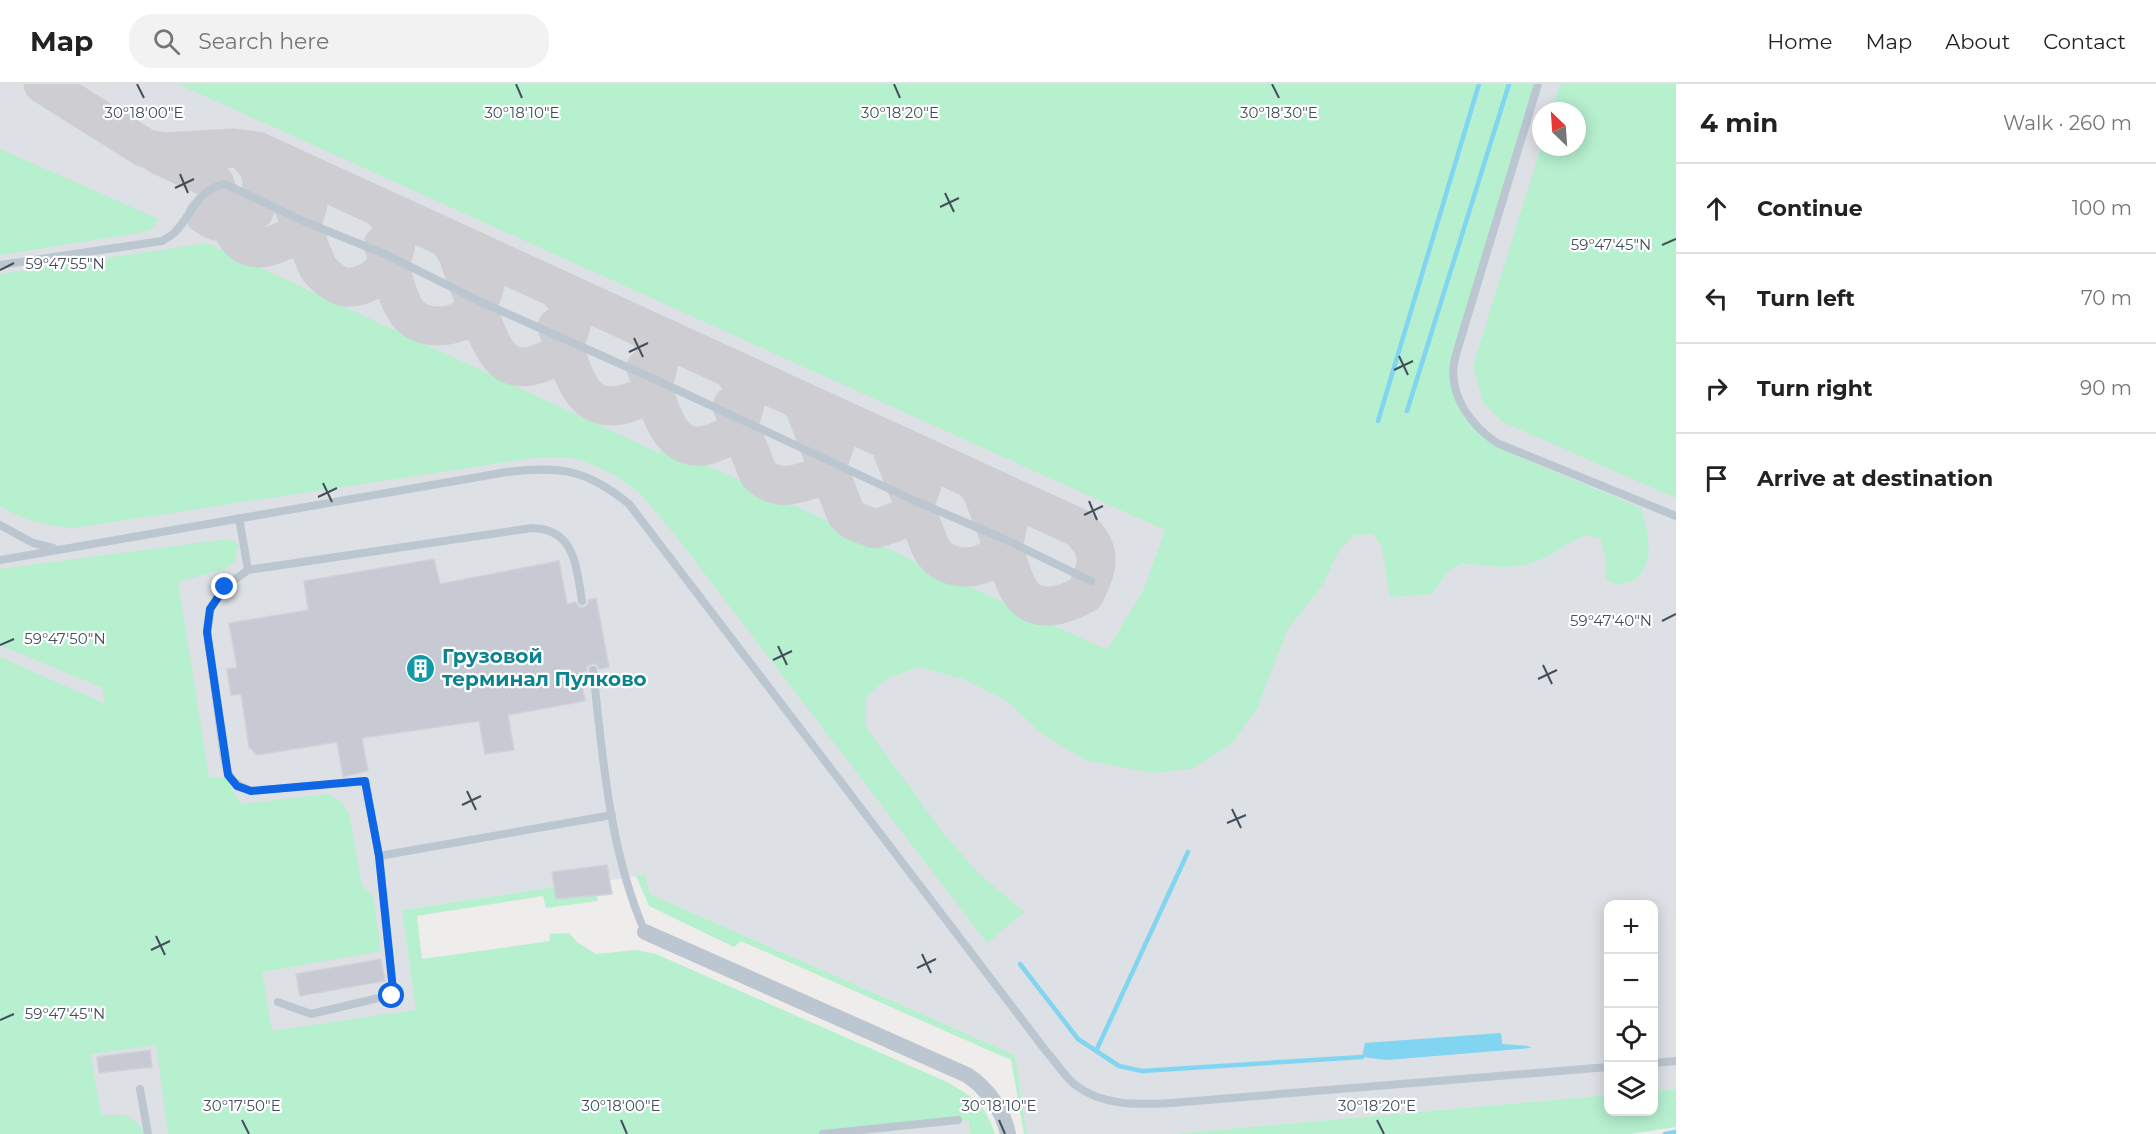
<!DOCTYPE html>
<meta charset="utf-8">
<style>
body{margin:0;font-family:Montserrat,sans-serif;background:#f2f2f2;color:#222}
.controls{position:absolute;right:18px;bottom:18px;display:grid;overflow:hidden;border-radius:12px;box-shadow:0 3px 15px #0003}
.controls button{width:54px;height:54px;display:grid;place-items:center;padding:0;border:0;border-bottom:2px solid #e0e0e0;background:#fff;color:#222;font:30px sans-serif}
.compass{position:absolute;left:1532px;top:18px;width:54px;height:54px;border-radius:50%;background:#fff;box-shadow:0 3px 15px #0003;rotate:335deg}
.stop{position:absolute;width:18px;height:18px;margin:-14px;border:4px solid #0f66e5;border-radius:50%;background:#fff}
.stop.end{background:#0f66e5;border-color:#fff;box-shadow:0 2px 6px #0008}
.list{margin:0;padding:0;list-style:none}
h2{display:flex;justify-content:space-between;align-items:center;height:78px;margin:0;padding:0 24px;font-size:26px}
h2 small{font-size:20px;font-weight:400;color:#767676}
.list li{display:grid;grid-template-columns:39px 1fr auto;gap:18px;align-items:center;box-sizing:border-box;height:90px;padding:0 24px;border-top:2px solid #e0e0e0}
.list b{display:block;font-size:22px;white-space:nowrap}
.list em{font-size:20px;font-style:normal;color:#767676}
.icon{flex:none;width:33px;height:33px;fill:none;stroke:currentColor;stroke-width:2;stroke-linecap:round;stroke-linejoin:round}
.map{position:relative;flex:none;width:1676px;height:1050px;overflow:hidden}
header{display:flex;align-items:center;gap:36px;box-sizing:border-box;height:84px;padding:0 30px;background:#fff;border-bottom:2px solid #e0e0e0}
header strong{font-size:28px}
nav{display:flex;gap:33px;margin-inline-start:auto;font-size:21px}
.search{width:420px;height:54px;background:#f2f2f2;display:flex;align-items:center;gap:15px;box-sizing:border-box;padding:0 21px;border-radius:24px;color:#767676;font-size:22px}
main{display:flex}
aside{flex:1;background:#fff}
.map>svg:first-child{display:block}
.airport{fill:#dde0e4;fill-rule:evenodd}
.green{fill:#b6f0cf}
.water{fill:#81d5f0}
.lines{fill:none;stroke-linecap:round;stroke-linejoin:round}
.stream{stroke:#81d5f0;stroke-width:4.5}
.taxiway{stroke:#ceced2;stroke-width:39}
.building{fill:#c7cad2;stroke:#cfd2d8;stroke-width:1.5}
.service{stroke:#bbc6d0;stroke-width:8}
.minor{stroke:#bbc6d0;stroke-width:16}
.route{stroke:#0f66e5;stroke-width:8}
.ticks{fill:none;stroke:#434f5a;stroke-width:2}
.labels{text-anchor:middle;stroke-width:4.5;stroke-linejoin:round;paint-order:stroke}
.culture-label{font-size:20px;font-weight:bold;fill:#0d838f;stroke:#fff;text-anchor:start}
.ticks-label{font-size:15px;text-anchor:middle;fill:#434f5a;stroke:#fff;stroke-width:4.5;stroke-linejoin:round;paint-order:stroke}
</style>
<header>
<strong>Map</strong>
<div class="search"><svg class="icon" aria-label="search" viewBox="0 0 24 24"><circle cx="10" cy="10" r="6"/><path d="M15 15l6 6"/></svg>Search here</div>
<nav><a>Home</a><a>Map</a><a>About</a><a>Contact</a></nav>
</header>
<main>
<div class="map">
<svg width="1676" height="1050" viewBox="0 0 1676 1050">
<rect width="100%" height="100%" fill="#efecec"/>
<path class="airport" d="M0,0H1676V1005L1654,1007V820H1608V1011L1172,1050H1027L1015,971L652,811L649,807L645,791L610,796L607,781L552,788L554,803L402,826L416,925L968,1036L970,1050H0ZM1541,27H1577V63H1541Z"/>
<path class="green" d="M178,0H1534L1450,286L1463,333L1494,362L1641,424C1647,446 1657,478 1635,495C1630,498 1622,499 1617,501L1605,495L1606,474L1600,454L1587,451L1572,457L1549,472L1525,481L1501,483L1462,479L1446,489L1433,510L1390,513L1382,463L1373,450L1354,451L1339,466L1323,500L1287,546L1257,625L1231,660L1191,685L1151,689L1085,676L1041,649L1006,616L964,595L918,583L886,595L866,613V643L943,749L979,790L1024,828L987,859L676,452L639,408L614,391L591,380L569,373H539L73,444C44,441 25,437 0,422V190L207,159L659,369L663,361L1107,566L1144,505L1165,446Z
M1560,0H1676V414L1503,338L1483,318L1473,282L1541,63H1577V27H1552Z
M0,65L159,135L150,146L132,150L0,171Z
M227,455L234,457L238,461L235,477L225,485L178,498L209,693L229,694L232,707L242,720L328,710L341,718L349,730L362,801L373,813L381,867L262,888L272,947L416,926L402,826L554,803L556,815L596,810L598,817L546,824L543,812L417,832L422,875L550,857L549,850L569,849L577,858L596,870L636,866L656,870L947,998C975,1015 984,1018 995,1050H970L968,1036L821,1050H168L156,961L91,970L96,1004L102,1031H126L142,1043L143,1050H0V573L105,620L103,604L0,561V485Z
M645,791L649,807L652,811L1015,971L1027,1050H1024L1011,976L741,857L734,863L649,822L636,792Z
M1676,1005V1043L1630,1050H1172L1608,1011V1028H1654V1007Z"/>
<path class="water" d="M1501,949L1502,960L1528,962L1531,964L1387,976L1362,973L1365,959Z"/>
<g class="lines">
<path class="stream" d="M1407,327L1509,0
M1378,337L1479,0
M1020,880L1078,955L1119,982L1142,987L1362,973
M1096,967L1188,768
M1665,1050L1676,1048"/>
<path class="taxiway" d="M43,0L145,64L163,68L234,64L257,67L1079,444C1104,468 1098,482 1085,510C1065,521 1037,531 1021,509C1013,498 1010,482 1005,470C998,449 990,428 982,408L975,398
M159,71L209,94L214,98C223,119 229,165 260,164C271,164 286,155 296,152L303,137L308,120
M275,77L318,184C325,192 334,201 345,203C373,206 402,174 395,147C394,140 387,132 383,126
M205,131C224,144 235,140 254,127C264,107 267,90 250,73
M450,157L457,169C464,188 471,207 478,226C494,270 505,301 558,271C572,244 580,232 559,207
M383,161C391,180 396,218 410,232C425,246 456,245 470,230C478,222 483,210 485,200
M557,243C575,291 580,346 647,311C660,285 664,274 648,248
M646,284C658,315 666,377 713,359C720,356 728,354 734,349C746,325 752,309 733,287
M800,317L805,325L846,430L854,437L875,445C907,435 912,433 922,400
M732,322L758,389C773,405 788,403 807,397C812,395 817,394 820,391C828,384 831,370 835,360
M889,358L930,462C941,486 976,490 996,471C1004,463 1006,451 1008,440"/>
</g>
<path class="building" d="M434,475L440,500L559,477L567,520L576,518L579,523H584L588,520V516L596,514L609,583L599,585L596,580H592L587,583V588L580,589L585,617L508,631L514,666L485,670L479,637L362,654L368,687L346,692L343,693L337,658L257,671L249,663L241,610L231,611L227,585L237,584L229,539L308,526L304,497Z
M607,781L612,810L556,815L552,788Z
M381,875L385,897L300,912L296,890Z
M150,966L152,983L99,989L97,973Z"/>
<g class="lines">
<path class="service" d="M1538,0L1460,257C1458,265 1455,272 1454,280C1449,313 1472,342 1497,359L1676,432
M0,181L162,157C166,154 171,152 174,149C193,131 195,106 225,100L303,137L387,171L479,217L654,295L913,416L1004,455L1091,497
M239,434L248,486
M0,441L33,459L53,464
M0,476L507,388C561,382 586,385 629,420L1046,967C1055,977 1063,990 1073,999C1100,1022 1138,1021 1171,1019L1608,983
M582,517C576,482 575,445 532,444L248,486L225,503L210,525L207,548L224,673C228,693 231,699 251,707L365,697L379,772L612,731
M593,586C603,674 609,766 645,848
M278,918L311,930L391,911L393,906L379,772
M1654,979L1676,977
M140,1005L148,1050
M823,1050L958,1036"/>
<path class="minor" d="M645,848L967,991C987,1004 1003,1026 1008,1050"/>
</g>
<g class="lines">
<path class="route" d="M225,503L210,525L207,548L228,691L237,702L251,707L365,697L379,772L393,906L392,912"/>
</g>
<path class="ticks" d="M137,0L144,14M516,0L522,14M894,0L900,14M1272,0L1279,14M180,90L188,109M175,104L194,95M945,109L954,128M940,123L959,114M1662,161L1676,155M0,186L14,179M634,254L643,273M629,268L648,259M1399,272L1408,291M1394,286L1413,277M323,399L332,418M318,413L337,404M1089,417L1097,436M1084,431L1103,422M1662,537L1676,530M0,561L14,555M778,562L787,581M773,576L792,567M1543,581L1552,600M1538,595L1557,586M467,707L476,726M462,721L481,712M1232,725L1241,744M1227,739L1246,731M156,852L165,871M151,866L170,857M922,870L931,889M917,884L936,875M0,936L14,930M242,1036L249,1050M621,1036L627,1050M999,1036L1005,1050M1377,1036L1384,1050"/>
<defs>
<symbol id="building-disc" viewBox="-11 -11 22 22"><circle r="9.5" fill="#0f9aa8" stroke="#fff"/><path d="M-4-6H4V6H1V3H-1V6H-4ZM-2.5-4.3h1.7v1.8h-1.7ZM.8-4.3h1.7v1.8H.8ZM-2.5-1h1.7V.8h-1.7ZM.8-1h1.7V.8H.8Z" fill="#fff"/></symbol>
</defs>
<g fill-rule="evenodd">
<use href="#building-disc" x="404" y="568" width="33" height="33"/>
</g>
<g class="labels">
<g class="culture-label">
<text x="442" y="579">Грузовой<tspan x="442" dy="23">терминал Пулково</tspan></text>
</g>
</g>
<g class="ticks-label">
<text x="144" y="34">30°18'00"E</text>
<text x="522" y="34">30°18'10"E</text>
<text x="900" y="34">30°18'20"E</text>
<text x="1279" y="34">30°18'30"E</text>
<text x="1611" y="166">59°47'45"N</text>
<text x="65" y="185">59°47'55"N</text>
<text x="1611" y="542">59°47'40"N</text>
<text x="65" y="560">59°47'50"N</text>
<text x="65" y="935">59°47'45"N</text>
<text x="242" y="1027">30°17'50"E</text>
<text x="621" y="1027">30°18'00"E</text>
<text x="999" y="1027">30°18'10"E</text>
<text x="1377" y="1027">30°18'20"E</text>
</g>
</svg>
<div class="controls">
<button>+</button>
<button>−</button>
<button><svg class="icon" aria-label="locate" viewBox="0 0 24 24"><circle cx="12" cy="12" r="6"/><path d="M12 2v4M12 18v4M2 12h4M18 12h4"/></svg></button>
<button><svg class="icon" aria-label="layers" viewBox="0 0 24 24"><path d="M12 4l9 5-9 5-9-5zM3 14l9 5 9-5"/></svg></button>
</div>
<svg class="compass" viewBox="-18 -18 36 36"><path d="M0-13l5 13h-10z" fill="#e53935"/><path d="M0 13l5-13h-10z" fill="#767676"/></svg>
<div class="stop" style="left:392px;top:912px"></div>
<div class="stop end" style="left:225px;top:503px"></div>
</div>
<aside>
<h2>4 min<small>Walk · 260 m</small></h2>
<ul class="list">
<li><svg class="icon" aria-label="ahead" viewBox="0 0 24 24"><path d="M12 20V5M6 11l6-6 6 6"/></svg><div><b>Continue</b></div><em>100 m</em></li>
<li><svg class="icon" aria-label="left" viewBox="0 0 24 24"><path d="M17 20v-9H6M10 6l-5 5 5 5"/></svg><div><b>Turn left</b></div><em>70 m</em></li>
<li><svg class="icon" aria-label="right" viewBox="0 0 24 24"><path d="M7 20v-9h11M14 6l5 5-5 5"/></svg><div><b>Turn right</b></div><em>90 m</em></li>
<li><svg class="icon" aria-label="arrive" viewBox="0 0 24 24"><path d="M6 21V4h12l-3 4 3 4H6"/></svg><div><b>Arrive at destination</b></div></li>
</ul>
</aside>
</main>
